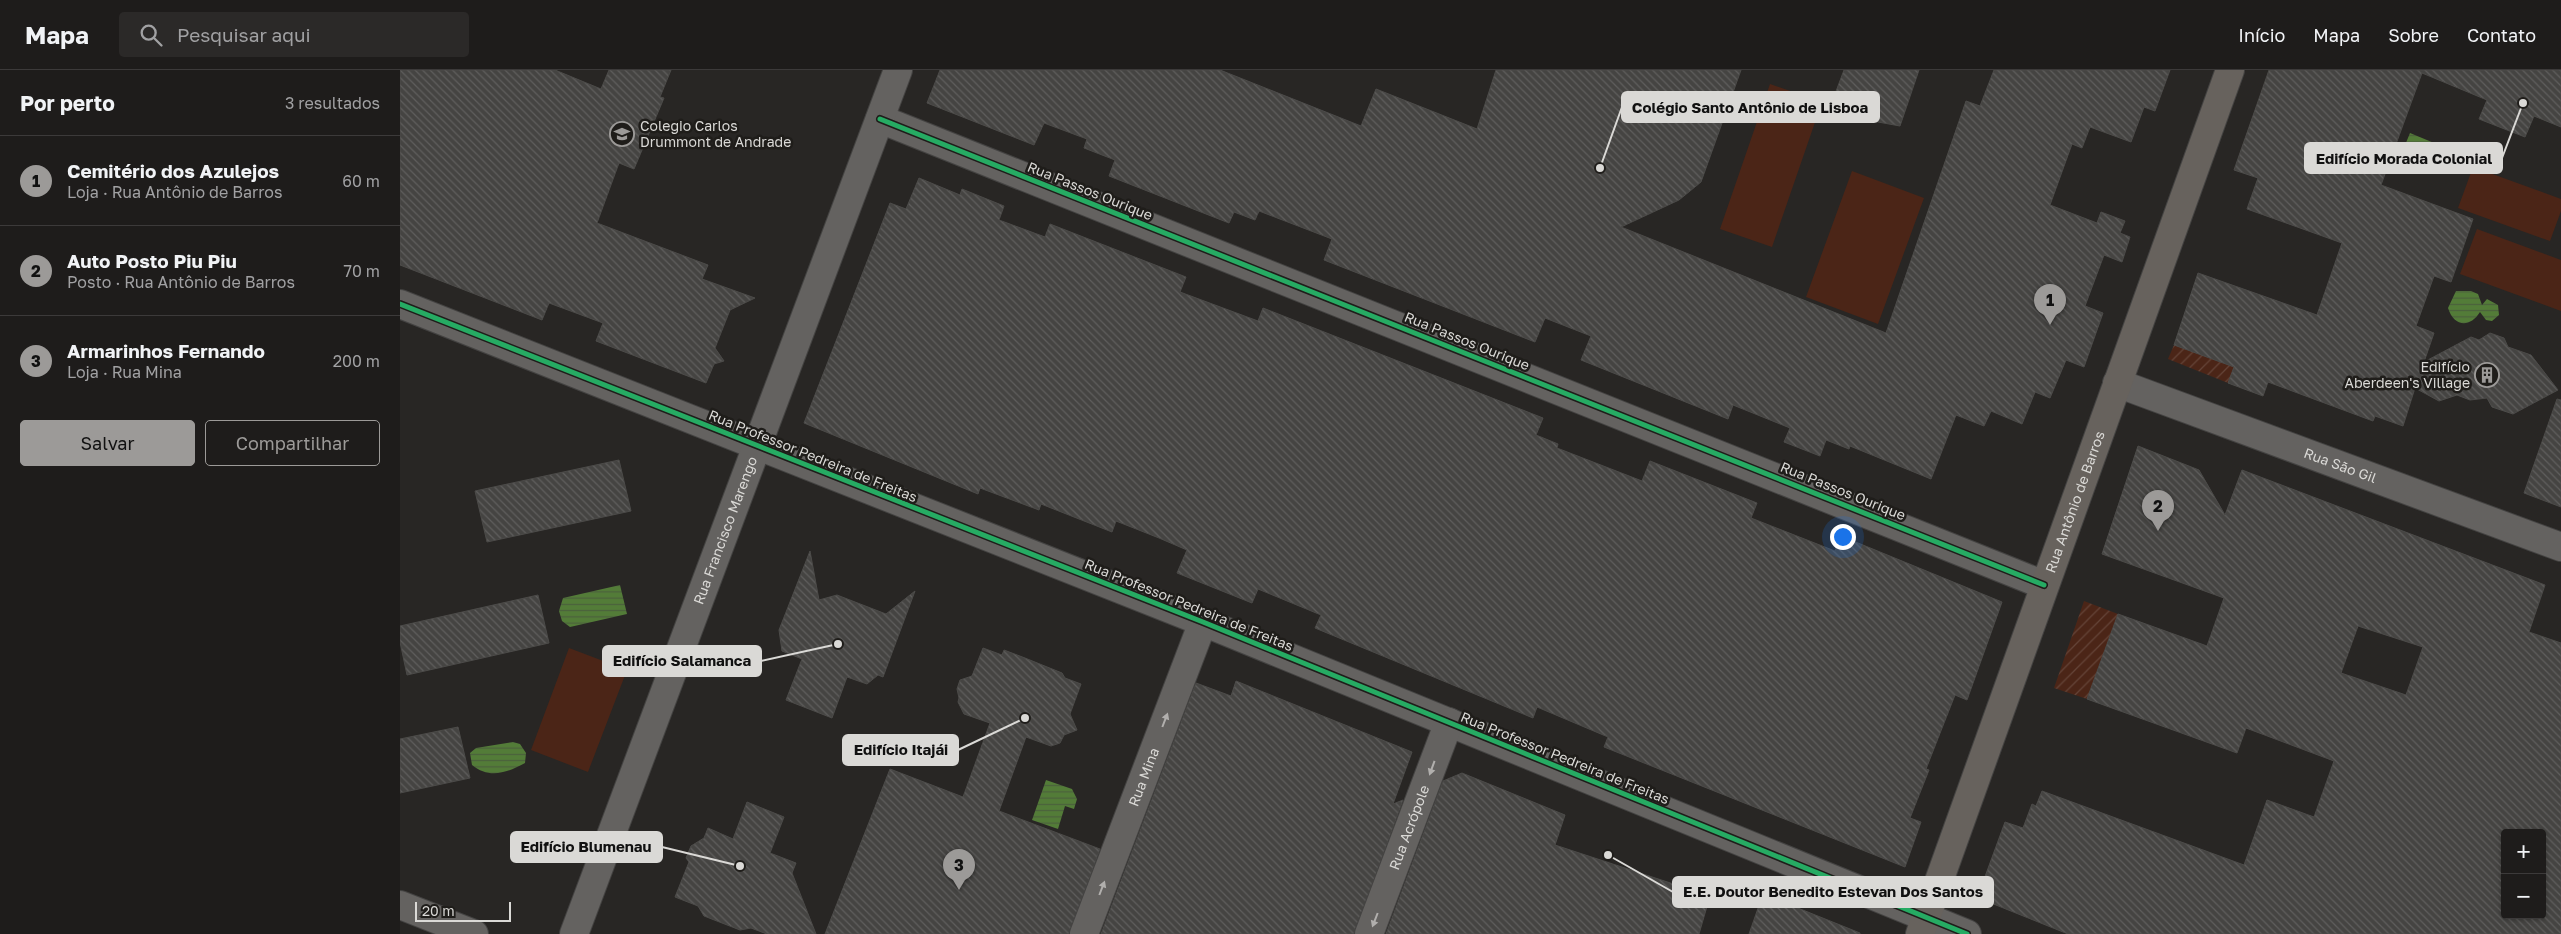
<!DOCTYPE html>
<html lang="pt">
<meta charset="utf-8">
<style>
body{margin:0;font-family:"Golos Text",sans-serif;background:#2b2928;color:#f1f3f6}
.controls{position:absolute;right:15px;bottom:15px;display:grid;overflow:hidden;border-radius:5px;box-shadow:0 1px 4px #0004}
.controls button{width:45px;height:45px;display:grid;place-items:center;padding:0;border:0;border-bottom:1px solid #3c3a3a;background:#1e1c1b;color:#f1f3f6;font:25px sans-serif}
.scale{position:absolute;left:15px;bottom:12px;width:96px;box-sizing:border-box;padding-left:5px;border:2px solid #dad9d6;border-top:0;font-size:14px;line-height:18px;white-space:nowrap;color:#dad9d6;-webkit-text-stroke:4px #1f1d1a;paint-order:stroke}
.you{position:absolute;left:1442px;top:466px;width:18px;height:18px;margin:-12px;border:4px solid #fff;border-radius:50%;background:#1a73e8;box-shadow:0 0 0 8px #1a73e833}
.badge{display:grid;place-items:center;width:32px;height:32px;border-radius:50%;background:#9c9a98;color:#111;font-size:16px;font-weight:700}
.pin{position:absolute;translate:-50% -41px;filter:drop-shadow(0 1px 2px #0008)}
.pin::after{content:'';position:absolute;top:26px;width:18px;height:15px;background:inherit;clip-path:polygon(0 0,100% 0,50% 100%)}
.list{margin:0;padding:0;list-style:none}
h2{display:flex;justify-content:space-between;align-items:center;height:65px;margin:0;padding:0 20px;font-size:21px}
h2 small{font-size:16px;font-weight:400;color:#a1a1a3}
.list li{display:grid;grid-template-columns:32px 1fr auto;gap:15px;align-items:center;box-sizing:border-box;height:90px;padding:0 20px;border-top:1px solid #3c3a3a}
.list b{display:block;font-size:19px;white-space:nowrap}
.list p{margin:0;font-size:16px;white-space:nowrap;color:#a1a1a3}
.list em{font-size:16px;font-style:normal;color:#a1a1a3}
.actions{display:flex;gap:10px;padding:15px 20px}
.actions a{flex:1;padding:11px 0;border:1px solid #9c9a98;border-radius:5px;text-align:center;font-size:18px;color:#9c9a98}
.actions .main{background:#9c9a98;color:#111}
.icon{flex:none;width:28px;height:28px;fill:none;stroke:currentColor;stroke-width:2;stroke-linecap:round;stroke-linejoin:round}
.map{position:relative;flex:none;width:2161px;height:864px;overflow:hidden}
header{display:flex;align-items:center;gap:30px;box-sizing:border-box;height:70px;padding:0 25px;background:#1e1c1b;border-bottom:1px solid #3c3a3a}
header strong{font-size:24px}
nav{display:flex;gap:28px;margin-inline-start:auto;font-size:18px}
.search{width:350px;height:45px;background:#2b2928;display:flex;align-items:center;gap:12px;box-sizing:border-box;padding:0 18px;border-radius:5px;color:#a1a1a3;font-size:19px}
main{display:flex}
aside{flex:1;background:#1e1c1b}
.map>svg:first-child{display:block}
.park{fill:#4b2517}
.garden{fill:url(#garden-furrows)}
.water{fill:url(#water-rules)}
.building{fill:url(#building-back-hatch);stroke:#4c4b49;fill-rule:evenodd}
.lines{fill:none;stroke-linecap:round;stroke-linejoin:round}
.minor-casing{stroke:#444342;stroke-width:30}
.major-casing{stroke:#444342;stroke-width:30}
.minor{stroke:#646260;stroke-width:28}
.major{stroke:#67625d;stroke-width:28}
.cycleway-casing{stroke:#1f1d1a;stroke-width:8}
.cycleway{stroke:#26ab63;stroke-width:5}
.oneway{fill:#b1afad}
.labels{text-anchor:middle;stroke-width:5;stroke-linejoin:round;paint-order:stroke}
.poi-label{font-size:14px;fill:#dad9d6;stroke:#1f1d1a;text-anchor:start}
.street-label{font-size:14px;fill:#dad9d6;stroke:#1f1d1a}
.leader{fill:none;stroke:#dad9d6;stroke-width:2}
.callout-dot{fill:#dad9d6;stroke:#1f1d1a;stroke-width:2}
.callout{fill:#dad9d6;stroke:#dad9d6;stroke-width:2}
.callout-label{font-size:15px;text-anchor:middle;font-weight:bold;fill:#111}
</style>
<header>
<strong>Mapa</strong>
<div class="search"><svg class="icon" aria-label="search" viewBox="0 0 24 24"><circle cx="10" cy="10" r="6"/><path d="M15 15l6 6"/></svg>Pesquisar aqui</div>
<nav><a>Início</a><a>Mapa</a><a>Sobre</a><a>Contato</a></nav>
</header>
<main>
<aside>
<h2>Por perto<small>3 resultados</small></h2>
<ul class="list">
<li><span class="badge">1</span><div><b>Cemitério dos Azulejos</b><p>Loja · Rua Antônio de Barros</p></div><em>60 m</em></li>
<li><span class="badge">2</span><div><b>Auto Posto Piu Piu</b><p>Posto · Rua Antônio de Barros</p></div><em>70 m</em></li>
<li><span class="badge">3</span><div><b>Armarinhos Fernando</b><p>Loja · Rua Mina</p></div><em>200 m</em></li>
</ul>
<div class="actions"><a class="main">Salvar</a><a>Compartilhar</a></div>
</aside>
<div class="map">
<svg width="2161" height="864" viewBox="0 0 2161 864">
<defs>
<pattern id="garden-furrows" width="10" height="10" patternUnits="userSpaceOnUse" patternTransform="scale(1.25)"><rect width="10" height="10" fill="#4b2517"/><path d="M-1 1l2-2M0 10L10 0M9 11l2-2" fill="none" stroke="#644438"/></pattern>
<pattern id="water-rules" width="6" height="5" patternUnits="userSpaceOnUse" patternTransform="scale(1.25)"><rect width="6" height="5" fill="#537c38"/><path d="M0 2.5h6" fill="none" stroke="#4b613c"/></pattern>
<pattern id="building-back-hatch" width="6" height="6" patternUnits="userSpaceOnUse" patternTransform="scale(1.25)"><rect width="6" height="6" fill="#454442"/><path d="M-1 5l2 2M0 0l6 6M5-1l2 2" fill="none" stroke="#5f5e5d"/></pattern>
</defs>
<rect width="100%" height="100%" fill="#282624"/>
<path class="park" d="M1370,14L1422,32L1372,177L1320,159Z
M2073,97L2161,129V141L2150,171L2058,138Z
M1452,101L1524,128L1478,254L1406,227Z
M2077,159L2161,190V241L2060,204Z
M169,578L227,600L188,702L131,680Z"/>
<path class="garden" d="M1774,275L1834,297L1828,313L1768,289Z
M1684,531L1718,544L1687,629L1654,618Z"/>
<path class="water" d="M2010,63L2051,80L2041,102L2001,85Z
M2056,221H2071L2078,224L2082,235L2087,229L2098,235L2099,245L2092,251L2086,250L2080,242C2070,258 2054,257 2048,238Z
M220,515L227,544L170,557L162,551L159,541L163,528Z
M113,672L120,674L126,683L125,693C107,703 89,709 72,695L70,683L76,678Z
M646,710L672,719L677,729L674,739L665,736L658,759L632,750Z"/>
<path class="building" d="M0,0H155L201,19L209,0H271L260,27L264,28L234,99L219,93L197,153L308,195L302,209L355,228L330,240L315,278L324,291L314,294L306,313L196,271L203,253L149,233L142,250L0,195Z
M540,0H820L961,56L976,19L1077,59L1096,0H1341L1301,112L1279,130L1221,157L1486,263L1566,31L1580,36L1594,0H1770L1755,41L1744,37L1731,72L1690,57L1682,78L1672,74L1650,135L1697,153L1701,142L1725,151L1720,163L1730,167L1722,192L1704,185L1685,236L1703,243L1684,297L1666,290L1650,328L1635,322L1622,354L1591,341L1584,356L1556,345L1531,409L1450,376L1449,379L1426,370L1420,386L1384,372L1390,358L1333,335L1328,349L1181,290L1191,266L1145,248L1135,272L924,190L932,169L859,141L855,150L834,142L829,153L709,106L715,90L684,78L687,69L644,53L634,75L527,33Z
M1444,0H1519L1500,56L1467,50L1432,32Z
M1869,0H2161V57L2134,46L2125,67L2079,49L2087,30L2022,3L1981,115L2073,149L2051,212L2034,206L2016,256L2034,263L2024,292L2071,267L2079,270L2090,263L2104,268L2108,277L2131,285L2158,320L2113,344L2092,337L2087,328L2070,330L2057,325L2039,331L2015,318L2003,356L1975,346L1973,351L1868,312L1863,326L1828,313L1834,297L1774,275L1798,203L1917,245L1942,173L1847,139L1858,108L1834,100Z
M519,108L560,125L562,119L604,136L599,150L645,167L650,154L786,207L780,222L858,251L863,238L1143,348L1136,365L1158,374L1157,378L1242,411L1250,391L1357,433L1351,448L1435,481L1441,466L1602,532L1567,630L1555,625L1526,699L1529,700L1510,748L1521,752L1505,797L1204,677L1208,667L1137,637L1133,648L915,558L921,545L858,519L852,533L777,503L787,480L759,468L716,451L712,462L641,434L639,440L580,418L578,424L404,353L490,133L506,139Z
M2157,329L2161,330V437L2124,423Z
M1738,376L1799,400L1825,445L1842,400L2145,515L2129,562L2161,573V864H1668L1586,831L1579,823L1605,752L1623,758L1632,734L1636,736L1642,721L1844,795L1867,730L1914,747L1934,691L1846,658L1837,683L1687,629L1718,544L1807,576L1824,528L1702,484ZM1958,556L2023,577L2006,625L1941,603ZM2105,763H2142V845H2105Z
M219,390L231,441L87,472L75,421Z
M410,481L419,530L437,525L486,544L515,521L483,607L478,605L467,614L447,607L432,648L386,630L402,589L382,581L379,560Z
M138,525L149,573L7,605L0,572V556Z
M583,578L602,585L604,580L625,588L662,603L665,608L681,614L670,644L677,660L664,665L660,673L651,676L626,667L599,741L700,779L669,864H425L490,699L563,727L590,653L564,644L558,632L559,628L557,619L560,610L572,606Z
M836,611L1012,682L993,734L1003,730L954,864H701L796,613L831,626Z
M58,657L70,708L0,723V669Z
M1062,703L1165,745L1155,775L1310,826L1299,864H986L1043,711Z
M347,732L384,747L370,783L396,793L392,803L416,864H367L351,858L340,860L304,846L298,836L275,827L289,792L286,788L291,776L304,768L308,758L333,769Z
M1363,824L1460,863V864H1349Z"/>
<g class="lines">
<defs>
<g id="minor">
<path d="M480,49L1644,515"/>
<path d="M0,234L803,552L1567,864"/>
<path id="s1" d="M1717,313L2161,477"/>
<path d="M0,835L74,864"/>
<path id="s2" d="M174,864L498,0"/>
<path id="s3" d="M684,864L803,552"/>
<path id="s4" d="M969,864L1049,652"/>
</g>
<g id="major">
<path id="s5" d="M1520,864L1830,0"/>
</g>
</defs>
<use href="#minor" class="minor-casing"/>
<use href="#major" class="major-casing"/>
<use href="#minor" class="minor"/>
<use href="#major" class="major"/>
<defs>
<path id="cycleway" d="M480,49L1644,515
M0,234L803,552L1567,864"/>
</defs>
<use href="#cycleway" class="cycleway-casing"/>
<use href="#cycleway" class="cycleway"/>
</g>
<defs><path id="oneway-solid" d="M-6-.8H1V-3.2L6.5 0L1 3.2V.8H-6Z" transform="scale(1.25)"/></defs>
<g class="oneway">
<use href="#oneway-solid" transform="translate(765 650) rotate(-69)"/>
<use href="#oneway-solid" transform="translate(1032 698) rotate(110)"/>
<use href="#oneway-solid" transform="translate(702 818) rotate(-69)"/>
<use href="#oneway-solid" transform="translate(975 850) rotate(111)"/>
</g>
<defs>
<symbol id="school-ring" viewBox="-11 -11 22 22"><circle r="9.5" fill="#1f1d1a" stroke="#9c9a98" stroke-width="1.5"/><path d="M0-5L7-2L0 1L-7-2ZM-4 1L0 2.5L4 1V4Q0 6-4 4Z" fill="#9c9a98"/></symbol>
<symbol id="building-ring" viewBox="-11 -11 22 22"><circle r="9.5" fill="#1f1d1a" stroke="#9c9a98" stroke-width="1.5"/><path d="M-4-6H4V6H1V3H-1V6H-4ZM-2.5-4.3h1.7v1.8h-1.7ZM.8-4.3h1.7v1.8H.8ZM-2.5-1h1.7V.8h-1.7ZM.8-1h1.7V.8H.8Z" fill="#9c9a98"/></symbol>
</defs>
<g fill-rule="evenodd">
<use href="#school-ring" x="208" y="50" width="28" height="28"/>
<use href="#building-ring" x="2073" y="291" width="28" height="28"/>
</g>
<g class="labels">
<g class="poi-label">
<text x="240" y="61">Colegio Carlos<tspan x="240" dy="16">Drummont de Andrade</tspan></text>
<text x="2070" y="302" text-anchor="end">Edifício<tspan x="2070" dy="16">Aberdeen's Village</tspan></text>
</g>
<g class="street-label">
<text transform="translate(690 121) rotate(22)" y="5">Rua Passos Ourique</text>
<text transform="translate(1067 271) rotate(22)" y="5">Rua Passos Ourique</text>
<text transform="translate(413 386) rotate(22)" y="5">Rua Professor Pedreira de Freitas</text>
<text dy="5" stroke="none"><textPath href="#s1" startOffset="238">Rua São Gil</textPath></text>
<text transform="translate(1443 421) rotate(22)" y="5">Rua Passos Ourique</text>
<text dy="5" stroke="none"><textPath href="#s5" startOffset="459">Rua Antônio de Barros</textPath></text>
<text dy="5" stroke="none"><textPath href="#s2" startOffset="431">Rua Francisco Marengo</textPath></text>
<text transform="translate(789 535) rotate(22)" y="5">Rua Professor Pedreira de Freitas</text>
<text transform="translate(1165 688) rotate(22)" y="5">Rua Professor Pedreira de Freitas</text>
<text dy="5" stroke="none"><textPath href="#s3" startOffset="168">Rua Mina</textPath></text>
<text dy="5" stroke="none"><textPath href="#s4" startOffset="114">Rua Acrópole</textPath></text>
</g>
</g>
<path class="leader" d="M1200 98L1222 37M2123 33L2102 88M438 574L361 591M625 648L558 680M340 796L262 777M1208 785L1273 822"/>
<g class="callout-dot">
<circle cx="1200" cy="98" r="5"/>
<circle cx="2123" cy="33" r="5"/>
<circle cx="438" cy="574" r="5"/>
<circle cx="625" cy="648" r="5"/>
<circle cx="340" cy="796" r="5"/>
<circle cx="1208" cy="785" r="5"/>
</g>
<g class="callout">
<rect x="1222" y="22" width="257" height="30" rx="5"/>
<rect x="1905" y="73" width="197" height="30" rx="5"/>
<rect x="203" y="576" width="158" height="30" rx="5"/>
<rect x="443" y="665" width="115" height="30" rx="5"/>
<rect x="111" y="762" width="151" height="30" rx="5"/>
<rect x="1273" y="807" width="320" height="30" rx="5"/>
</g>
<g class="callout-label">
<text x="1350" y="43">Colégio Santo Antônio de Lisboa</text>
<text x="2004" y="94">Edifício Morada Colonial</text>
<text x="282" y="596">Edifício Salamanca</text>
<text x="501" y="685">Edifício Itajái</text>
<text x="186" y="782">Edifício Blumenau</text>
<text x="1433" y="827">E.E. Doutor Benedito Estevan Dos Santos</text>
</g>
</svg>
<div class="controls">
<button>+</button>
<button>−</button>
</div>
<div class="scale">20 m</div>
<div class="you"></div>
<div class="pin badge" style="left:1650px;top:255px">1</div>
<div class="pin badge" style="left:1758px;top:461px">2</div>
<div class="pin badge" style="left:559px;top:820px">3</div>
</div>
</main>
